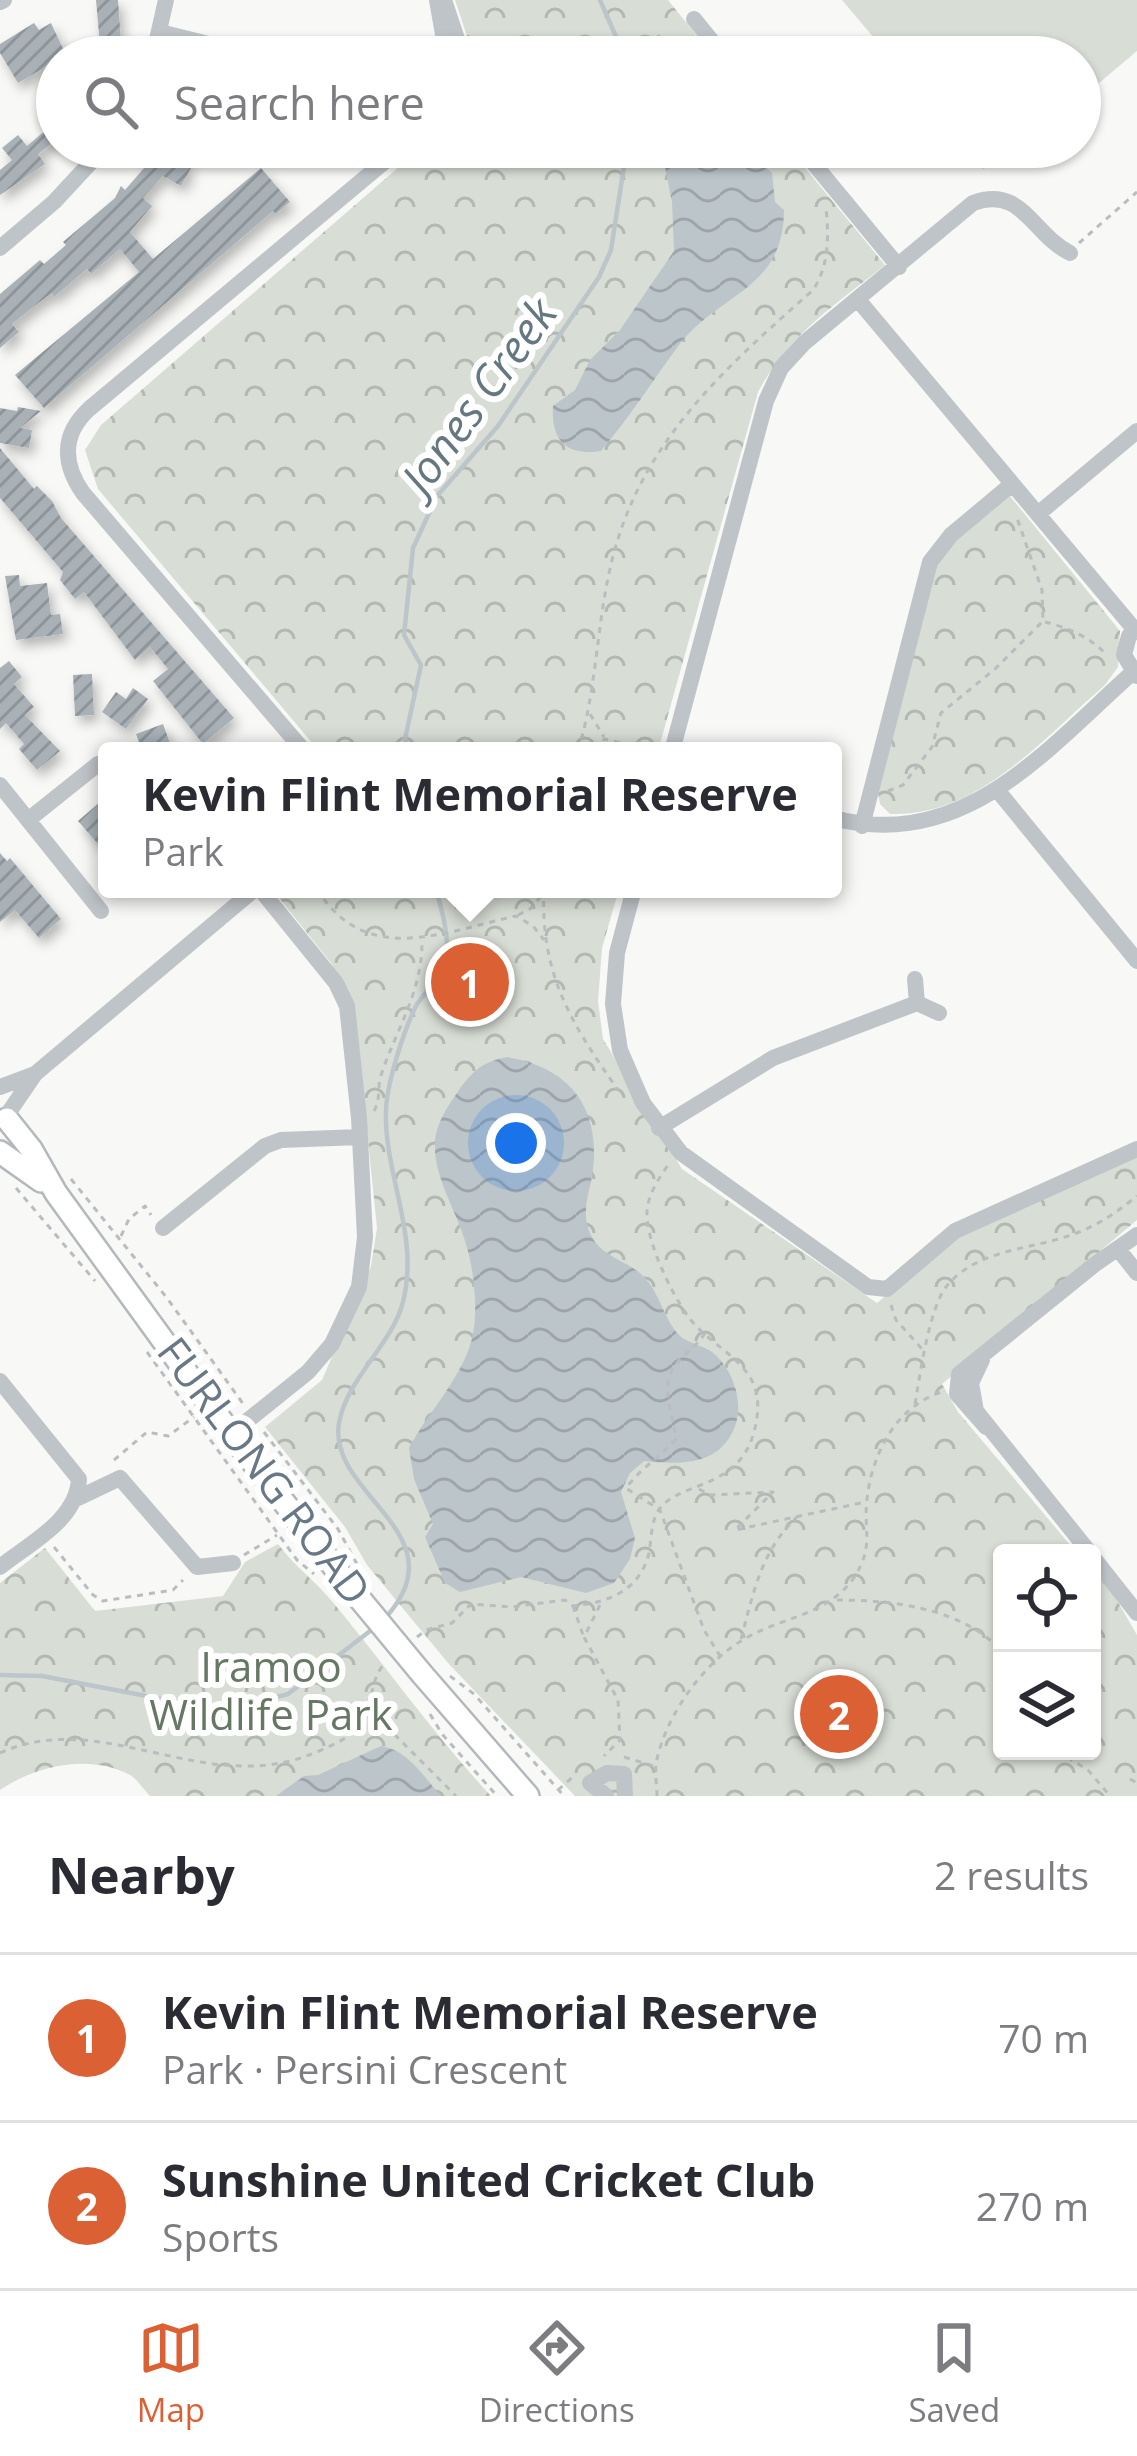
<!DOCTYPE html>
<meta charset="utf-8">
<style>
body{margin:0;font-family:"Open Sans",sans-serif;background:#f7f7f7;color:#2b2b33}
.controls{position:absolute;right:36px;bottom:36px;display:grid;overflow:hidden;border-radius:12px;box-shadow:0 3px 9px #0004}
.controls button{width:108px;height:108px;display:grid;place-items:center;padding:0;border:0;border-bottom:3px solid #e1e1e2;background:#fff;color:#2b2b33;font:60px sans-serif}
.you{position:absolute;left:516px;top:1143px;width:42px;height:42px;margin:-30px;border:9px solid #fff;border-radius:50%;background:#1a73e8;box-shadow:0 0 0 18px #1a73e833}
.badge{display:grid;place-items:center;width:78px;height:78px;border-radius:50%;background:#db6034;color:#fff;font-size:39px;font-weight:700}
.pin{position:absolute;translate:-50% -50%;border:6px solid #fff;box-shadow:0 3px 12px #0006}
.popup{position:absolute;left:98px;top:742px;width:744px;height:156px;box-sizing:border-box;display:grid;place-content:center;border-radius:12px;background:#fff;filter:drop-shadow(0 3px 9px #0005);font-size:39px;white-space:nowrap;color:#7c7c81}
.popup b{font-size:45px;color:#2b2b33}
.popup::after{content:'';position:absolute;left:50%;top:100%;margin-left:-24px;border:24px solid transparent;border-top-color:#fff}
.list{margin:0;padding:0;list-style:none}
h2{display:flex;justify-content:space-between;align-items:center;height:156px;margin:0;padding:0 48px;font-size:51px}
h2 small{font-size:39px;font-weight:400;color:#7c7c81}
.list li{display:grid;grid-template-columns:78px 1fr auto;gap:36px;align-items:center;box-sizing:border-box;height:168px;padding:0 48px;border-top:3px solid #e1e1e2}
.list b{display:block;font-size:45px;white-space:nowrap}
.list p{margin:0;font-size:39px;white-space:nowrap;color:#7c7c81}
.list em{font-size:39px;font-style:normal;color:#7c7c81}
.icon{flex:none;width:66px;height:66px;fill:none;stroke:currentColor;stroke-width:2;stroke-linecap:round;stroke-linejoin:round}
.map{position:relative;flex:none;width:1137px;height:1796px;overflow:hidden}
.search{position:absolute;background:#fff;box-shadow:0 3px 9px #0004;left:36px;right:36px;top:36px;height:132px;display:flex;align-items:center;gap:30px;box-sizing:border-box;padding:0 42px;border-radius:66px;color:#7c7c81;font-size:45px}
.sheet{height:492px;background:#fff}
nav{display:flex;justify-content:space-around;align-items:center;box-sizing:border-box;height:168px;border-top:3px solid #e1e1e2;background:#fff;font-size:33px;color:#7c7c81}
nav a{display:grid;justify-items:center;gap:6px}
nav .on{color:#db6034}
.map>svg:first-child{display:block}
.grass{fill:#d8ddd5}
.park{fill:url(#park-crowns)}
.water{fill:url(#water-waves)}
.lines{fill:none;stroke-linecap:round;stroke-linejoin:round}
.stream{stroke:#bcc5ca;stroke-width:4.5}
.building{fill:url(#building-hatch);filter:url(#shadow)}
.major-casing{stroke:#b3b8bc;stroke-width:26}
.path{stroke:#babdc0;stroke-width:3;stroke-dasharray:6 6;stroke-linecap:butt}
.minor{stroke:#bfc4c8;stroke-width:16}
.major{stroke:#fff;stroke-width:21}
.major-bridge-casing{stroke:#b3b8bc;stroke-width:26;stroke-linecap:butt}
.major-bridge{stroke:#fff;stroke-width:21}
.labels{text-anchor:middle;stroke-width:12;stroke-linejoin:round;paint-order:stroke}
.street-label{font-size:42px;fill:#697886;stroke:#fff}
.park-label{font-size:42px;fill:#667864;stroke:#fff}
.water-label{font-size:45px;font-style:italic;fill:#657881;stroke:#fff}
</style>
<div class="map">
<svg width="1137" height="1796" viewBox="0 0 1137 1796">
<defs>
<pattern id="park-crowns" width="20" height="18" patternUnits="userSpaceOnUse" patternTransform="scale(3)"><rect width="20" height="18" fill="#d8ddd5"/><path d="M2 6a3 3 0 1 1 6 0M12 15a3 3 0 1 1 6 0" fill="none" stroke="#b3b8b2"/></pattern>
<pattern id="water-waves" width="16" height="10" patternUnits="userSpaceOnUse" patternTransform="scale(3)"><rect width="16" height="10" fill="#bcc5ca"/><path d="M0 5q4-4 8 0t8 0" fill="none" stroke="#9da5aa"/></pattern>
<pattern id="building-hatch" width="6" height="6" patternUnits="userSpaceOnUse" patternTransform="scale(3)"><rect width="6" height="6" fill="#a9b1b7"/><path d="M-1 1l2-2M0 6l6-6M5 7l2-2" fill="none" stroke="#8e959a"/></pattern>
<filter id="shadow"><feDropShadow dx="4.5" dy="7" stdDeviation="6" flood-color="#0004"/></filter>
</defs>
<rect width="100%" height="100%" fill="#f8f9f6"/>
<path class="grass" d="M842,0H1137V51L1080,99V57H890Z
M965,147H1024L1012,157L983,169Z"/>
<path class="park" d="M455,0H668L714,57H474Z
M422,147H788L885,265C834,306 789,334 758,392L658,751H319L98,489L85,450L101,425Z
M1010,496L1120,631L1118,667L1105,685C1042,739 979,817 890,814L880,804L878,793L936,565L956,541Z
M272,889H619L602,948L598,1001L603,1039L682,1169L877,1303L955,1238L1137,1155V1220L942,1384L958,1412L1077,1553H1002V1751H1092V1570L1115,1597L1137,1635V1796H575L448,1663L367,1565L345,1527L265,1427L322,1380L371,1266L377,1228L354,1005L331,963Z
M278,1544C295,1567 318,1583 336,1606C388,1669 435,1736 491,1796H150C144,1790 137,1779 130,1775C89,1753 35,1766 0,1790V1583L45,1548L95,1611L223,1596L245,1562Z"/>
<path class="water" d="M668,147H742L772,173L775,202L784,210C784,290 719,293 679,345C653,380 630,417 601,451C566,456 551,441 553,406L575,390L590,360L620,330L674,251L672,202L664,162Z
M507,1057C575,1068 604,1114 591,1182C586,1202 581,1222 595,1242C604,1255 628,1263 640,1273C659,1289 663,1318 679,1335C687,1343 702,1345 712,1352C735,1370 746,1408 732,1433C715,1467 676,1464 644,1461L630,1473L621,1492L635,1538L630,1559L614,1583L586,1593L521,1577L460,1592L445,1583L425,1537L433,1524L414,1479L409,1448C428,1412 465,1375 473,1334C478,1307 474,1268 465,1241C456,1210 434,1178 435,1144C435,1126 447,1107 457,1093C472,1071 482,1062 507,1057Z
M381,1746C408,1750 424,1777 441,1796H276L304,1776L318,1775Z"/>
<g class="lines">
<path class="stream" d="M600,0L625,57
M409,751L405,739L421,665L404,635L413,548L437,496L498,426L599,277L611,250L627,147
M387,1616C460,1533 327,1495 339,1423C347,1378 392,1345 403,1302C420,1236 384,1174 386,1112C386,1085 404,1030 416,1006C424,992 443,977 446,961C450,938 442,911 436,889
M0,1675L42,1676L225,1711L288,1694L374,1628"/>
</g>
<path class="building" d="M96,0H118L122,56L101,57Z
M34,23L39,30L51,23L66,55L18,83L0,53V44Z
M48,99L57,105V139L38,154L45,164L0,195V170L12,160L2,148L18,135L27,146L53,124L38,115Z
M150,147H192L182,163L191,168L181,186L163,176L143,198L152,206L130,232L153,259L261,168L290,202L276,214L273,211L44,408L15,375L139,272L120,249L91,274L87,269L54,297L52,293L33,307L12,324L19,332L0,348V294L40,260L44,264L66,245L63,242L115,198L121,186L125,190L145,167L141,164Z
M18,407L41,411L20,428L32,430L29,448L0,443V408L17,411Z
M0,448L34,489L37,486L52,501L61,518L234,718L203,744L153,681L168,669L150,647L135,660L84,592L75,599L60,580L63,572L0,498Z
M19,575L20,586L47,583L51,615L60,614L63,634L16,640L5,576Z
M9,661L22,677L14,684L34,707L25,715L60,751L37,770L19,749L24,744L6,723L0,729V668Z
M92,674L94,715L75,716L73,675Z
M133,688L148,699L126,729L102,712L116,692L126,699Z
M163,724L171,746L142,751L136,734Z
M107,796V836L98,844L78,821Z
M0,853L7,861L10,858L61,919L39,938L15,910L0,922Z"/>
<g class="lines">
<defs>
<path id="major" d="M7,1119L31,1149L56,1193L231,1434L345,1581
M0,1152L41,1181
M422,1674L528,1796"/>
</defs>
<use href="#major" class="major-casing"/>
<path class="path" d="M658,35L669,57
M1079,243L1137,192
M1045,622C1067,627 1094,639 1107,656
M590,714L604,737
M578,751C599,682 596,611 617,542C650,433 731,363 813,290C829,266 829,237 826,208
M581,751L605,739L653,751
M888,791L903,785L932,747L941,713L995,669L1043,621L1042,590L1017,518
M317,889C366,968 443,932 516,916L533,926L544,940
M544,889C540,974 571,1023 618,1090
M518,915L530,909L542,895
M374,1111C381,1099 377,1088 381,1075C397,1028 423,990 422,939
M71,1179L167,1298L244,1405
M16,1188L95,1281
M121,1236L129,1219L145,1206L151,1215
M891,1305L896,1320L923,1350
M705,1333C696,1348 680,1356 672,1370C661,1388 674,1419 676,1439C660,1457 641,1468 626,1488L660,1510L704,1630L720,1656
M147,1352L297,1560L314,1574
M915,1404C920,1375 929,1309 946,1287C974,1251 1025,1250 1065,1237C1092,1229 1115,1214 1137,1196
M264,1432L338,1529L358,1566
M114,1460L147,1432L168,1436L194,1417
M699,1489L710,1495L773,1492L735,1530L865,1502
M54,1547L93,1595L103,1601L173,1590L183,1580
M244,1555L277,1535
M837,1600C892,1600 964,1608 1002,1652
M600,1605L584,1637L618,1700L620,1740L604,1756
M573,1606L583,1635
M417,1637L426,1630L452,1623L471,1604L511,1607L565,1600L573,1606C607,1603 640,1591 649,1553C651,1542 651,1528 655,1517C670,1479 737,1495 754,1432C770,1372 732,1361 698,1328C677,1308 645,1241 647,1212C648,1193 660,1177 670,1162
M741,1639C754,1591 761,1550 799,1515
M450,1676L474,1694L564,1796
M369,1708L387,1727
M430,1714L442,1734L497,1796
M361,1728H388L456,1796
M1057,1751L1088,1770L1110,1796
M0,1753C101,1707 202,1796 309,1755C324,1749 347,1740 358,1728C376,1711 366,1682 386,1662
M624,1757L654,1766
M1130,1779L1137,1783
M558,1790L576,1774
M657,1796C657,1784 654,1770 657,1759C667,1715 702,1665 741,1641C779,1617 825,1617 853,1579C875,1546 863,1532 867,1499C872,1454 896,1406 942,1392"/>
<path class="minor" d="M437,0L447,57
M444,0L463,57
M0,2L4,0
M694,19L725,57
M160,32L253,55
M153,57L166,0
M800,147L899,267
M0,248L54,202L105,147
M859,301L1135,630
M1038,514L1137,431
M1137,629L1129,636L1124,655L1137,676
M304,751L83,493C62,463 62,434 89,409L402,147
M672,751L766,401L781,368L804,343L973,203C1022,185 1031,233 1070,253
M0,785L101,911
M998,791L1137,961
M833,818C963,852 1044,752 1132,673
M28,820L98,764
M862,826L930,562L951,535L1012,484
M634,889L617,953L613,1004L620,1050L643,1103L681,1153L868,1287L887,1289L955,1231L1137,1149
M915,979L917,1003L939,1013
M0,1087L35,1074
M7,1115L35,1074L255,889
M659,1128L773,1058L917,1003
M163,1228L265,1146L281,1140L360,1137
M1118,1249L1137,1273
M982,1360L971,1383L976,1411L1090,1553
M0,1381L79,1479C77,1520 30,1543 0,1567
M986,1427L957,1394L959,1374L1094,1265L1137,1235
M231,1434L308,1372L332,1344L359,1287L365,1237L359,1118L347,1006L336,983L260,889
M78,1498L120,1478L197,1567L233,1563
M1092,1556L1137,1613
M606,1796L590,1783L607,1773L624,1774L625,1796"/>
<use href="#major" class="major"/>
<defs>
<path id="major-bridge" d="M345,1581L422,1674"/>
</defs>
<use href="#major-bridge" class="major-bridge-casing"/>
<use href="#major-bridge" class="major-bridge"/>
</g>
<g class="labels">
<g class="street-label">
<text transform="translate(264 1471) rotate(53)" y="15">FURLONG ROAD</text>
</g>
<g class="park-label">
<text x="271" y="1682">Iramoo<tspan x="271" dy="48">Wildlife Park</tspan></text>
</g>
<g class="water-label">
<text transform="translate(479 396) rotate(-54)" y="16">Jones Creek</text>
</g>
</g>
</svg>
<div class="controls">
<button><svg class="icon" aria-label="locate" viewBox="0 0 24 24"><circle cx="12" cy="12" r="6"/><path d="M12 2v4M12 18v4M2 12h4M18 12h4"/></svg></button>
<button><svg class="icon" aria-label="layers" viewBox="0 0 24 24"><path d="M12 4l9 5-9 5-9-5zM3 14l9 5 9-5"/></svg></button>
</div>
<div class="you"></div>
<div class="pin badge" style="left:470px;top:982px">1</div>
<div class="popup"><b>Kevin Flint Memorial Reserve</b>Park</div>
<div class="pin badge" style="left:839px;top:1714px">2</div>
<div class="search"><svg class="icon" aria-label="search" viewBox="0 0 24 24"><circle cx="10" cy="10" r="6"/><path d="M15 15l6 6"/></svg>Search here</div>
</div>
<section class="sheet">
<h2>Nearby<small>2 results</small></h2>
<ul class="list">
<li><span class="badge">1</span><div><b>Kevin Flint Memorial Reserve</b><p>Park · Persini Crescent</p></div><em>70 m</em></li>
<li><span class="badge">2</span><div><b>Sunshine United Cricket Club</b><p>Sports</p></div><em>270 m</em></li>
</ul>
</section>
<nav>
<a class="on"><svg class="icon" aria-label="map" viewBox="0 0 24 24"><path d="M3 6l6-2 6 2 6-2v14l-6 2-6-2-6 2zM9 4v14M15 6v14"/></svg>Map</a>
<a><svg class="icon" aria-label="directions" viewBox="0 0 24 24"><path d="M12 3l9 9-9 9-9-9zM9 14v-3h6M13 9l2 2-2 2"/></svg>Directions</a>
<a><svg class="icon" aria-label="saved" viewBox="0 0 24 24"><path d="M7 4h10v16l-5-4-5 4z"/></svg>Saved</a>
</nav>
